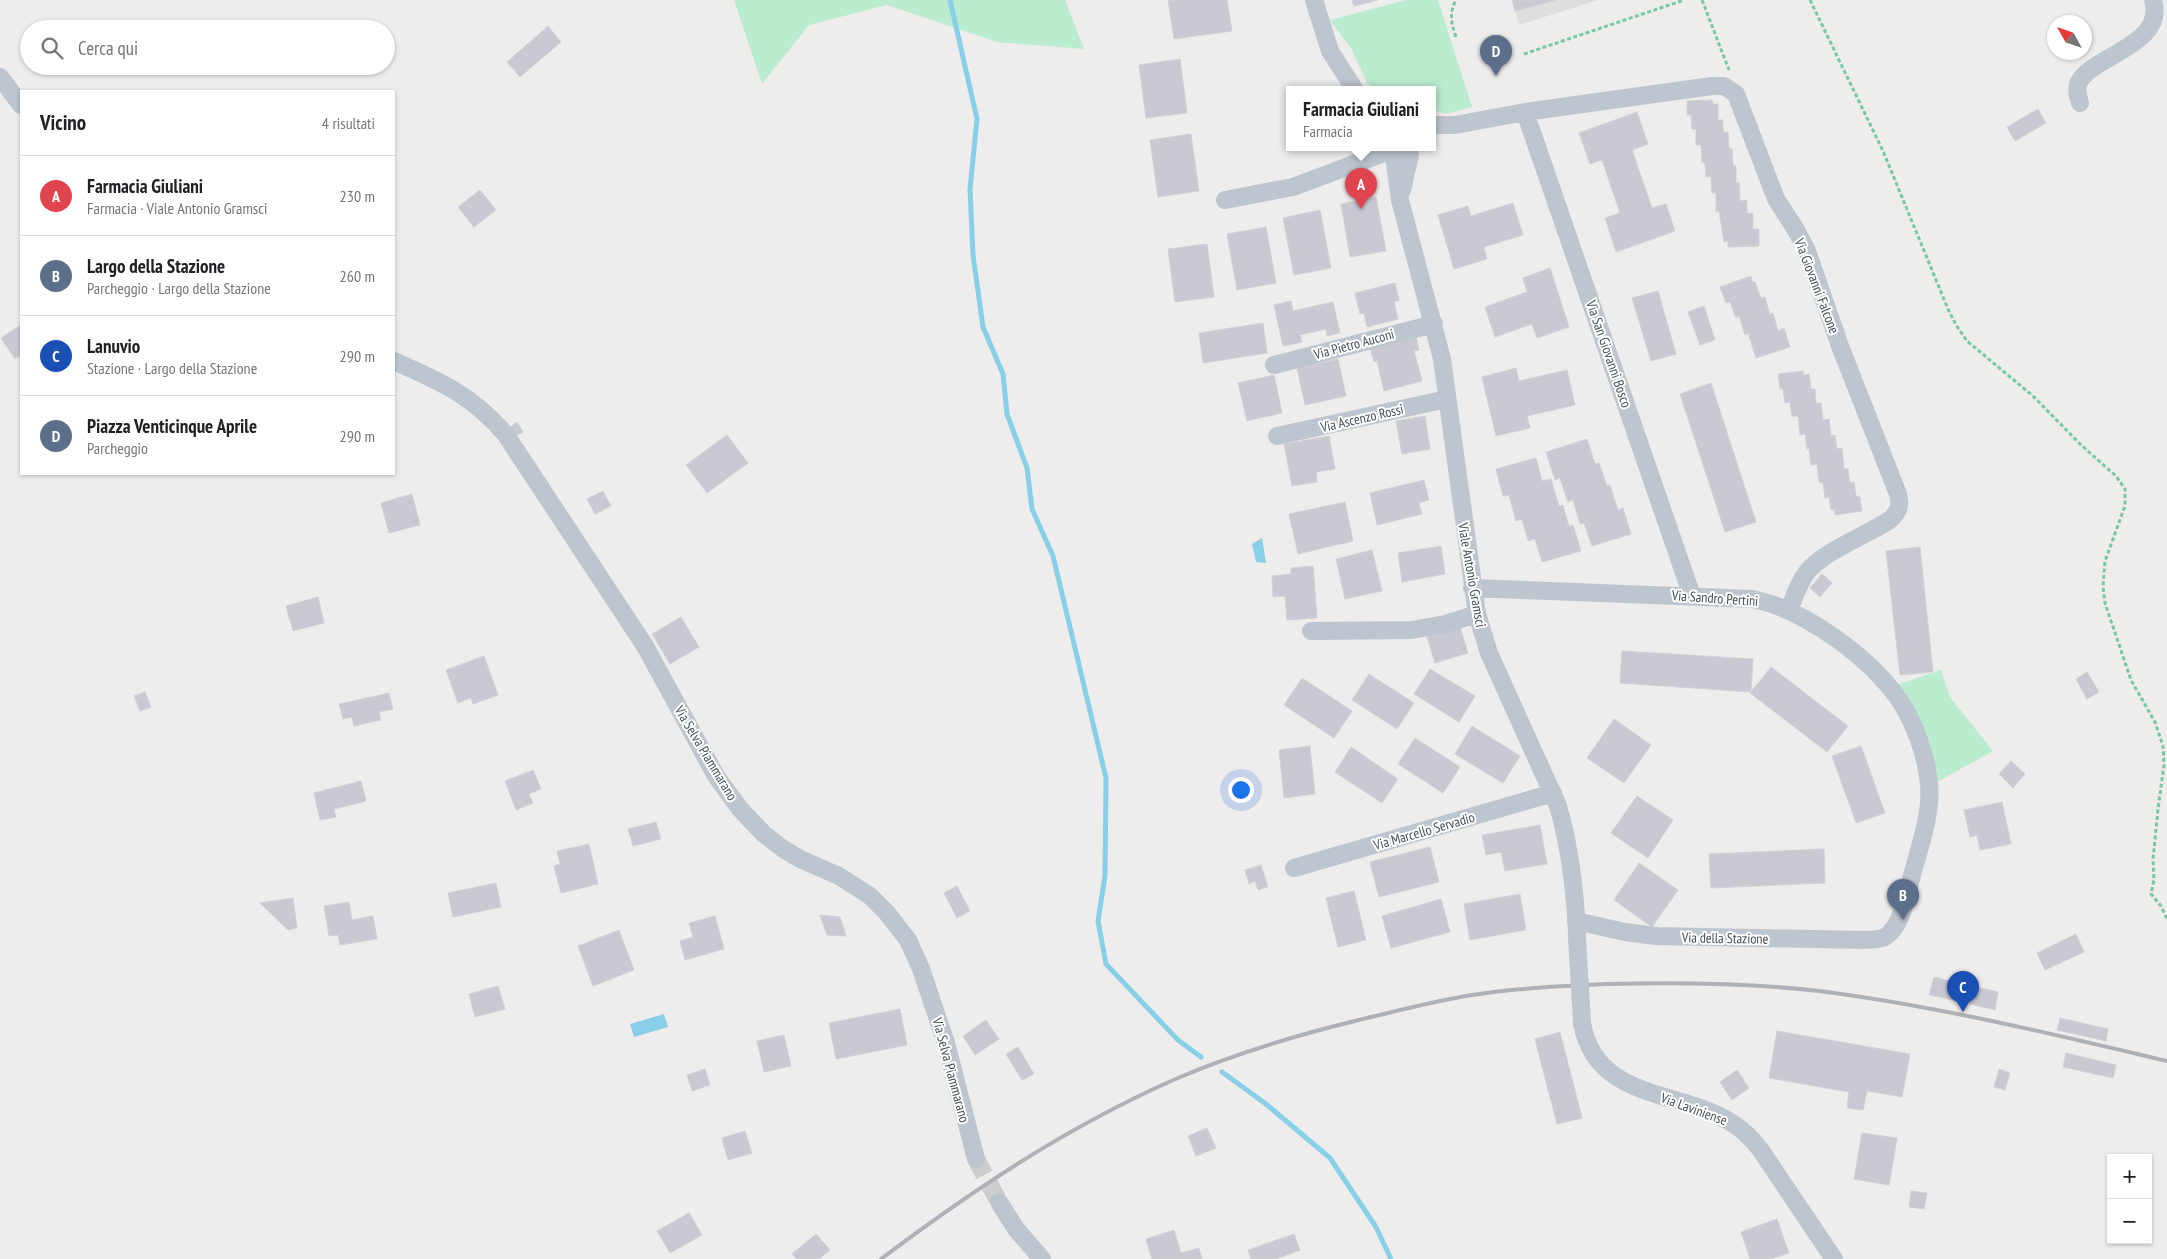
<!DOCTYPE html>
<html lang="it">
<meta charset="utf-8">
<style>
body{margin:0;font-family:"PT Sans Narrow",sans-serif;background:#f6f6f6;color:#202124}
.controls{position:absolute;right:15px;bottom:15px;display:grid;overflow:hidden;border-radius:0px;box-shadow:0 1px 4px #0004}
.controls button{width:45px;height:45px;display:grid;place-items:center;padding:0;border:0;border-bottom:1px solid #e0e0e0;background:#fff;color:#202124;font:25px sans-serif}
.compass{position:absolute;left:2047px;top:15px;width:45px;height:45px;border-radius:50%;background:#fff;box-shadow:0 1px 4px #0004;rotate:310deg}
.you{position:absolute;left:1240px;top:789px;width:18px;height:18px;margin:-12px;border:4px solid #fff;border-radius:50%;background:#1a73e8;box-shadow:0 0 0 8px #1a73e833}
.badge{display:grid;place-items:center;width:32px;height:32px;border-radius:50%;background:#7c3aed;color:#fff;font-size:16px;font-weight:700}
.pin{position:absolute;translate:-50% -41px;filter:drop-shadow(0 1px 2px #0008)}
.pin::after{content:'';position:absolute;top:26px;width:18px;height:15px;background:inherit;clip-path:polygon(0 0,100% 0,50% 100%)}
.popup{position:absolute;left:1286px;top:86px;width:150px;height:65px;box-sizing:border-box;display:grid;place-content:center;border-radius:0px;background:#fff;filter:drop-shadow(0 1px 4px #0005);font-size:16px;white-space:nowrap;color:#757577}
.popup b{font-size:19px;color:#202124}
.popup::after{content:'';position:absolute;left:50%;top:100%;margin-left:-10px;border:10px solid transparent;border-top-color:#fff}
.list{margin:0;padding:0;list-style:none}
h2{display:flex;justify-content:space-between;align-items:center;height:65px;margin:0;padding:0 20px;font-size:21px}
h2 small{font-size:16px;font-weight:400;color:#757577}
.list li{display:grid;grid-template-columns:32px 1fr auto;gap:15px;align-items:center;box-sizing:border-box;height:80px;padding:0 20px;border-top:1px solid #e0e0e0}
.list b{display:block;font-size:19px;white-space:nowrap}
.list p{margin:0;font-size:16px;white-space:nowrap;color:#757577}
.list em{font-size:16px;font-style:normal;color:#757577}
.icon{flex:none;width:28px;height:28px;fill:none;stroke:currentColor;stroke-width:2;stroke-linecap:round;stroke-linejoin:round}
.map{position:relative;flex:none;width:2167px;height:1259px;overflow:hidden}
.search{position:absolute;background:#fff;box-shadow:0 1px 4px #0004;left:20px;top:20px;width:375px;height:55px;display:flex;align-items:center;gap:12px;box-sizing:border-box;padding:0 18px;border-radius:28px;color:#757577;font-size:19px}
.panel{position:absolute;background:#fff;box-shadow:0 1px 4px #0004;left:20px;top:90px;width:375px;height:385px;border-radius:0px}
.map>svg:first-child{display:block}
.education{fill:#e0dddd}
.green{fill:#baecd0}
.water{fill:#88cfe8}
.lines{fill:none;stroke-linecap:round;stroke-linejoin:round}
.stream{stroke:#88cfe8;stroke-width:5}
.building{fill:#c9cad1;stroke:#d0d2d7}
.minor-tunnel{stroke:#cdccce;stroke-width:18;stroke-dasharray:18 9;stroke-linecap:butt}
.path{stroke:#74c9a3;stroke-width:3;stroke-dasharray:4 2.5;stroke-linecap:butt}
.minor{stroke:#bdc5ce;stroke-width:18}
.rail{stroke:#aeb1b6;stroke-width:4}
.minor-bridge{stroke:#bdc5ce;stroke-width:18}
.labels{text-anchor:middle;stroke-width:4;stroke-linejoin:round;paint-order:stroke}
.street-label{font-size:14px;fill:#454e58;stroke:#fff}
</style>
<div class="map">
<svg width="2167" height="1259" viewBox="0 0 2167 1259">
<rect width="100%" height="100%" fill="#efecec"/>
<path class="education" d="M1512,0H1598L1519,25Z"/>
<path class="green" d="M734,0H1065L1084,49L997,42L887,5L809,25L762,84Z
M1406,0H1438L1472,107L1445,114L1432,109V90H1377L1367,83L1352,50L1330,20Z
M1941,670L1950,697L1993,751L1937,782L1896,685Z"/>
<path class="water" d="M1262,538L1266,563L1256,562L1252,544Z
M664,1014L668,1027L634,1037L630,1024Z"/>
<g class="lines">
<path class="stream" d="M950,0L977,119L970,189L973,255L983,327L1003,374L1007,414L1027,468L1032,509L1053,556L1106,778L1105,876L1098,921L1106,964L1178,1040L1201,1057
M1222,1072L1266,1104L1330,1158L1376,1227L1391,1259"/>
</g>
<path class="building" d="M1168,0H1227L1232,31L1174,39Z
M1352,0H1378L1354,6Z
M1512,0H1556L1515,11Z
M548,26L561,42L520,77L507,62Z
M1180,59L1187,113L1146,118L1139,65Z
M1712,100L1713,104H1718V120H1723V132H1728L1729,148L1732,149L1733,166H1736V183L1739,182L1740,201L1747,200V214L1753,213V229H1759V246L1728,247V241L1724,242L1719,211L1716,212V193H1712L1711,176L1706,177L1705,163L1702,162L1701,145H1696V129H1692L1691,115H1687V101Z
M2038,109L2046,123L2015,141L2007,127Z
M1637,112L1648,144L1632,150L1652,208L1666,204L1675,231L1616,252L1605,218L1620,213L1602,160L1590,164L1579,133Z
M1191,134L1199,191L1158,197L1150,140Z
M480,190L496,210L474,227L458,207Z
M1376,197L1386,251L1350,257L1341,204Z
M1513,203L1523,235L1484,247L1487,259L1454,269L1438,215L1468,206L1471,216Z
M1320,210L1331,268L1294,275L1283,218Z
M1266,227L1276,283L1237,290L1227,234Z
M1207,244L1214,297L1175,302L1168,249Z
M1550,268L1569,327L1537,338L1532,324L1495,337L1485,307L1527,292L1523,278Z
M1751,276L1752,282H1755L1761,298L1765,297L1770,315L1773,313L1778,331L1784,328L1790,347L1756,358L1748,333L1745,335L1739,316L1736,318L1730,302L1726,303L1720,287Z
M1395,283L1399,300L1394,302L1398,319L1367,327L1364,313L1360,314L1355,293Z
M1658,291L1676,354L1651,361L1632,298Z
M1291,301L1293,311L1333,302L1340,333L1327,336L1326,329L1300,335L1302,342L1283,346L1274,305Z
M1704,306L1715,340L1700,345L1688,312Z
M1263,323L1267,353L1203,363L1199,333Z
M21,325V355L15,359L1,338Z
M1416,337L1419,350L1414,351L1422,381L1384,391L1377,361L1374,362L1370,348Z
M1338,359L1346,396L1305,405L1297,368Z
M1516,368L1519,381L1567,370L1575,405L1527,416L1530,428L1496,436L1482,377Z
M1803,371V375L1809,374L1811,389H1815L1816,403H1821L1823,420L1829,419L1831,436L1835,435L1837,449L1842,448L1844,469H1848L1850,483L1854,482L1856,496L1860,497L1862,511L1835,515L1834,509L1831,510L1829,497L1825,498L1823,483L1819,482L1817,464L1811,465L1809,449H1807L1805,434L1800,435L1798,416H1792L1790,402L1785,403L1783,389H1780L1778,374Z
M1274,375L1282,413L1247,421L1238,383Z
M1711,383L1756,522L1725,532L1680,394Z
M1425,416L1430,449L1402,454L1396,421Z
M517,422L523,432L516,436L510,427Z
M727,435L748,463L707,493L686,465Z
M1329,436L1335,469L1316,472L1317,482L1292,486L1284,444Z
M1587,439L1595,464L1599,463L1607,486L1610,485L1618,510L1623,508L1631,534L1592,546L1584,523L1580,524L1573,500L1568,502L1560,478L1555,480L1546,452Z
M1536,458L1542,481L1551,479L1559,506L1563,505L1569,527L1573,525L1581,551L1542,562L1535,539L1528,541L1522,519L1516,521L1509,495L1503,496L1496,469Z
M1424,480L1429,500L1419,503L1422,514L1377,525L1370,493Z
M603,491L611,506L595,514L587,499Z
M412,494L420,525L389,533L381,503Z
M1345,502L1353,541L1298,554L1289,514Z
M1441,546L1445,574L1402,582L1398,553Z
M1920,547L1933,672L1900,675L1886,551Z
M1372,550L1382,591L1345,599L1336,559Z
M1313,566L1317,618L1287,620L1285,596L1273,597L1272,576L1291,574V568Z
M1822,574L1832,583L1820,597L1810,588Z
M318,597L324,623L293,631L286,606Z
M681,617L699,647L670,664L652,634Z
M1459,623L1468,653L1435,663L1426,634Z
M1622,651L1753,659L1751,692L1620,683Z
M484,656L498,695L473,704L471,698L458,703L446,670Z
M1771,667L1848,726L1827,752L1750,693Z
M1430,669L1475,696L1459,722L1414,694Z
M2087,672L2099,692L2087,699L2076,679Z
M1369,674L1414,703L1397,729L1352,700Z
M1302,678L1352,711L1334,738L1284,705Z
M145,692L151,707L140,711L134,696Z
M389,693L393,709L379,712L381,720L354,726L352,717L343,719L339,704Z
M1614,719L1651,745L1624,783L1587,758Z
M1472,726L1520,756L1503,783L1455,754Z
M1415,738L1460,767L1443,793L1398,764Z
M1310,746L1315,794L1284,798L1279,750Z
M1861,746L1885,813L1856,823L1832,756Z
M1351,747L1398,779L1382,803L1335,772Z
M2011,761L2025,774L2013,788L1999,774Z
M533,770L541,789L529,794L533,803L516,810L505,781Z
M361,781L366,801L334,809L336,817L320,820L314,793Z
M1637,796L1673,820L1648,858L1611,833Z
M2002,802L2011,844L1980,850L1977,835L1970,837L1964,810Z
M656,822L661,839L633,846L628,829Z
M1540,825L1547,864L1505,871L1501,852L1486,855L1482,835Z
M589,844L598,884L561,893L554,866L560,864L557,851Z
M1430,847L1439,882L1379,897L1370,862Z
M1824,849L1825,883L1711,888L1709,854Z
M1639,863L1678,890L1652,927L1614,900Z
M1261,865L1268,887L1258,890L1255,881L1249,884L1245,870Z
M496,883L501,907L453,917L448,893Z
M957,886L970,911L957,918L944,893Z
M1354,891L1366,940L1338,947L1326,898Z
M1520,894L1526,930L1470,940L1464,904Z
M293,898L297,928L288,930L260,903Z
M1441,899L1450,932L1391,948L1382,916Z
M349,902L352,920L373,916L377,939L340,945L338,935L329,936L324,906Z
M820,915L840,917L846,936L827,935Z
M715,916L724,949L685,960L680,941L693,937L689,923Z
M619,930L634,970L593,986L578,946Z
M2076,934L2084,952L2045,970L2037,953Z
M1934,977L1958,983L1954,1000L1929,995Z
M1958,983L1998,992L1995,1010L1954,1000Z
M498,986L505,1009L475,1017L469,994Z
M900,1009L907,1045L836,1059L829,1023Z
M2060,1018L2108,1029L2106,1041L2057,1030Z
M986,1020L999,1039L975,1055L963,1036Z
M1777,1031L1910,1054L1902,1097L1867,1091L1863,1110L1847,1108L1849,1092L1769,1078Z
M1560,1032L1582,1118L1557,1124L1535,1039Z
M784,1035L791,1066L764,1072L757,1041Z
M1018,1047L1034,1074L1022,1080L1006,1054Z
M2066,1053L2116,1065L2113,1078L2063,1067Z
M705,1069L710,1085L692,1091L687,1075Z
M1999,1069L2010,1073L2005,1090L1994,1087Z
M1737,1070L1749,1088L1732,1100L1720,1082Z
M1207,1128L1216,1148L1196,1156L1188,1136Z
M745,1131L752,1153L728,1160L722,1138Z
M1862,1133L1897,1138L1889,1185L1854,1179Z
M1911,1191L1927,1193L1924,1209L1909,1207Z
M689,1213L702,1235L670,1253L657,1231Z
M1777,1219L1789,1253L1771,1259H1750L1741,1232Z
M1174,1230L1181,1253L1199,1248L1202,1259H1152L1146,1239Z
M816,1234L830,1250L819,1259H797L792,1254Z
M1294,1234L1300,1250L1276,1259H1251L1248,1250Z"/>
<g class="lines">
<path class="minor-tunnel" d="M976,1159L999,1202"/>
<path class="path" d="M1702,0L1729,70
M1810,0L1883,151L1948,309L1956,325L1967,341L2033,396L2080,444L2116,476L2125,489V506L2105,561L2103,587L2105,603L2131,680L2155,722L2163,746L2164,765L2158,809L2153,860L2154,880L2151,894L2161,906L2167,919
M1456,37C1451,23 1449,13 1456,0
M1524,54L1684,0"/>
<path class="minor" d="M1314,0L1330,51L1355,90
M0,77L21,105
M2080,103C2078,97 2076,91 2078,84C2089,56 2167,46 2153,0
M1525,112L1692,596
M1432,125H1455L1525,112L1712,86H1724L1736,94L1776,199L1796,230L1807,251L1840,346L1898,494C1901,505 1899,511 1891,519C1868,535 1823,551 1807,572C1798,584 1794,597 1789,611
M1394,155L1400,200L1442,359L1477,614L1489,653L1558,806C1570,847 1575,890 1577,933
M1402,190L1410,155
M1225,200L1293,187L1389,151
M394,361C441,382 472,395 506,435L645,646L716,776L740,809L764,834L782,848L800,859L839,876L870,896L887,913L908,940L921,969L946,1043L976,1159
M1274,365L1434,324
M1277,436L1447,399
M1472,588L1752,599C1803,608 1871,658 1900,701C1915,724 1926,755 1929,783C1932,815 1919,848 1911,879C1906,897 1902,926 1885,937C1878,940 1870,940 1863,940L1656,936L1625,932L1576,921
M1311,631L1412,630L1445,624L1477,614
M1294,868L1553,793
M1582,1023C1596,1101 1679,1089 1732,1123C1744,1130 1752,1139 1760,1149L1834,1259
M999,1202L1016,1229L1042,1259"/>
<path class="rail" d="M881,1259C974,1189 1070,1125 1178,1078C1236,1053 1297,1035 1359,1020C1397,1011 1434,1001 1472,995C1517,988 1563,986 1608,984C1679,982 1749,983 1819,991C1937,1006 2052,1034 2167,1061"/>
<path class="minor-bridge" d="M1577,938L1582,1023"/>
</g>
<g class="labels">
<g class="street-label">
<text transform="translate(1817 286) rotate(69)" y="5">Via Giovanni Falcone</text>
<text transform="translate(1354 344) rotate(-15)" y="5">Via Pietro Auconi</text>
<text transform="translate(1609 354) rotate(71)" y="5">Via San Giovanni Bosco</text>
<text transform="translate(1362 418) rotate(-13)" y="5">Via Ascenzo Rossi</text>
<text transform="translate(1472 575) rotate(80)" y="5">Viale Antonio Gramsci</text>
<text transform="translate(1715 598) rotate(4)" y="5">Via Sandro Pertini</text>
<text transform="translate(706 753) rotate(59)" y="5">Via Selva Piammarano</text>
<text transform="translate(1424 831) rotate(-16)" y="5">Via Marcello Servadio</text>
<text transform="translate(1725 938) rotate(1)" y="5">Via della Stazione</text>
<text transform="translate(951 1070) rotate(75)" y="5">Via Selva Piammarano</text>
<text transform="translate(1694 1109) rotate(20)" y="5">Via Laviniense</text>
</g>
</g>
</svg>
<div class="controls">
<button>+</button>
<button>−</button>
</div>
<svg class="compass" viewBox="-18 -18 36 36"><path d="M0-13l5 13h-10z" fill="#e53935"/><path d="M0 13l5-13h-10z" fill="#757577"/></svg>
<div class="you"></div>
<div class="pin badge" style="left:1361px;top:209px;background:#e0444e">A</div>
<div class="popup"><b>Farmacia Giuliani</b>Farmacia</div>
<div class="pin badge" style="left:1903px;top:920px;background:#5c6f8a">B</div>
<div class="pin badge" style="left:1963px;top:1012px;background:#1a4fb4">C</div>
<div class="pin badge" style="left:1496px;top:76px;background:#5c6f8a">D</div>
<div class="search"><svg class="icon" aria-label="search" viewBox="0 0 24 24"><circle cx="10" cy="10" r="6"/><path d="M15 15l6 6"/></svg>Cerca qui</div>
<section class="panel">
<h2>Vicino<small>4 risultati</small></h2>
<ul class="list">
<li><span class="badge" style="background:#e0444e">A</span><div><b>Farmacia Giuliani</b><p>Farmacia · Viale Antonio Gramsci</p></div><em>230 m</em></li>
<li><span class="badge" style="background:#5c6f8a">B</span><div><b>Largo della Stazione</b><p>Parcheggio · Largo della Stazione</p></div><em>260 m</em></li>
<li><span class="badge" style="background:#1a4fb4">C</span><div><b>Lanuvio</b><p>Stazione · Largo della Stazione</p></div><em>290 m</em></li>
<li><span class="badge" style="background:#5c6f8a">D</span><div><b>Piazza Venticinque Aprile</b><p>Parcheggio</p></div><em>290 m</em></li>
</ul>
</section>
</div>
